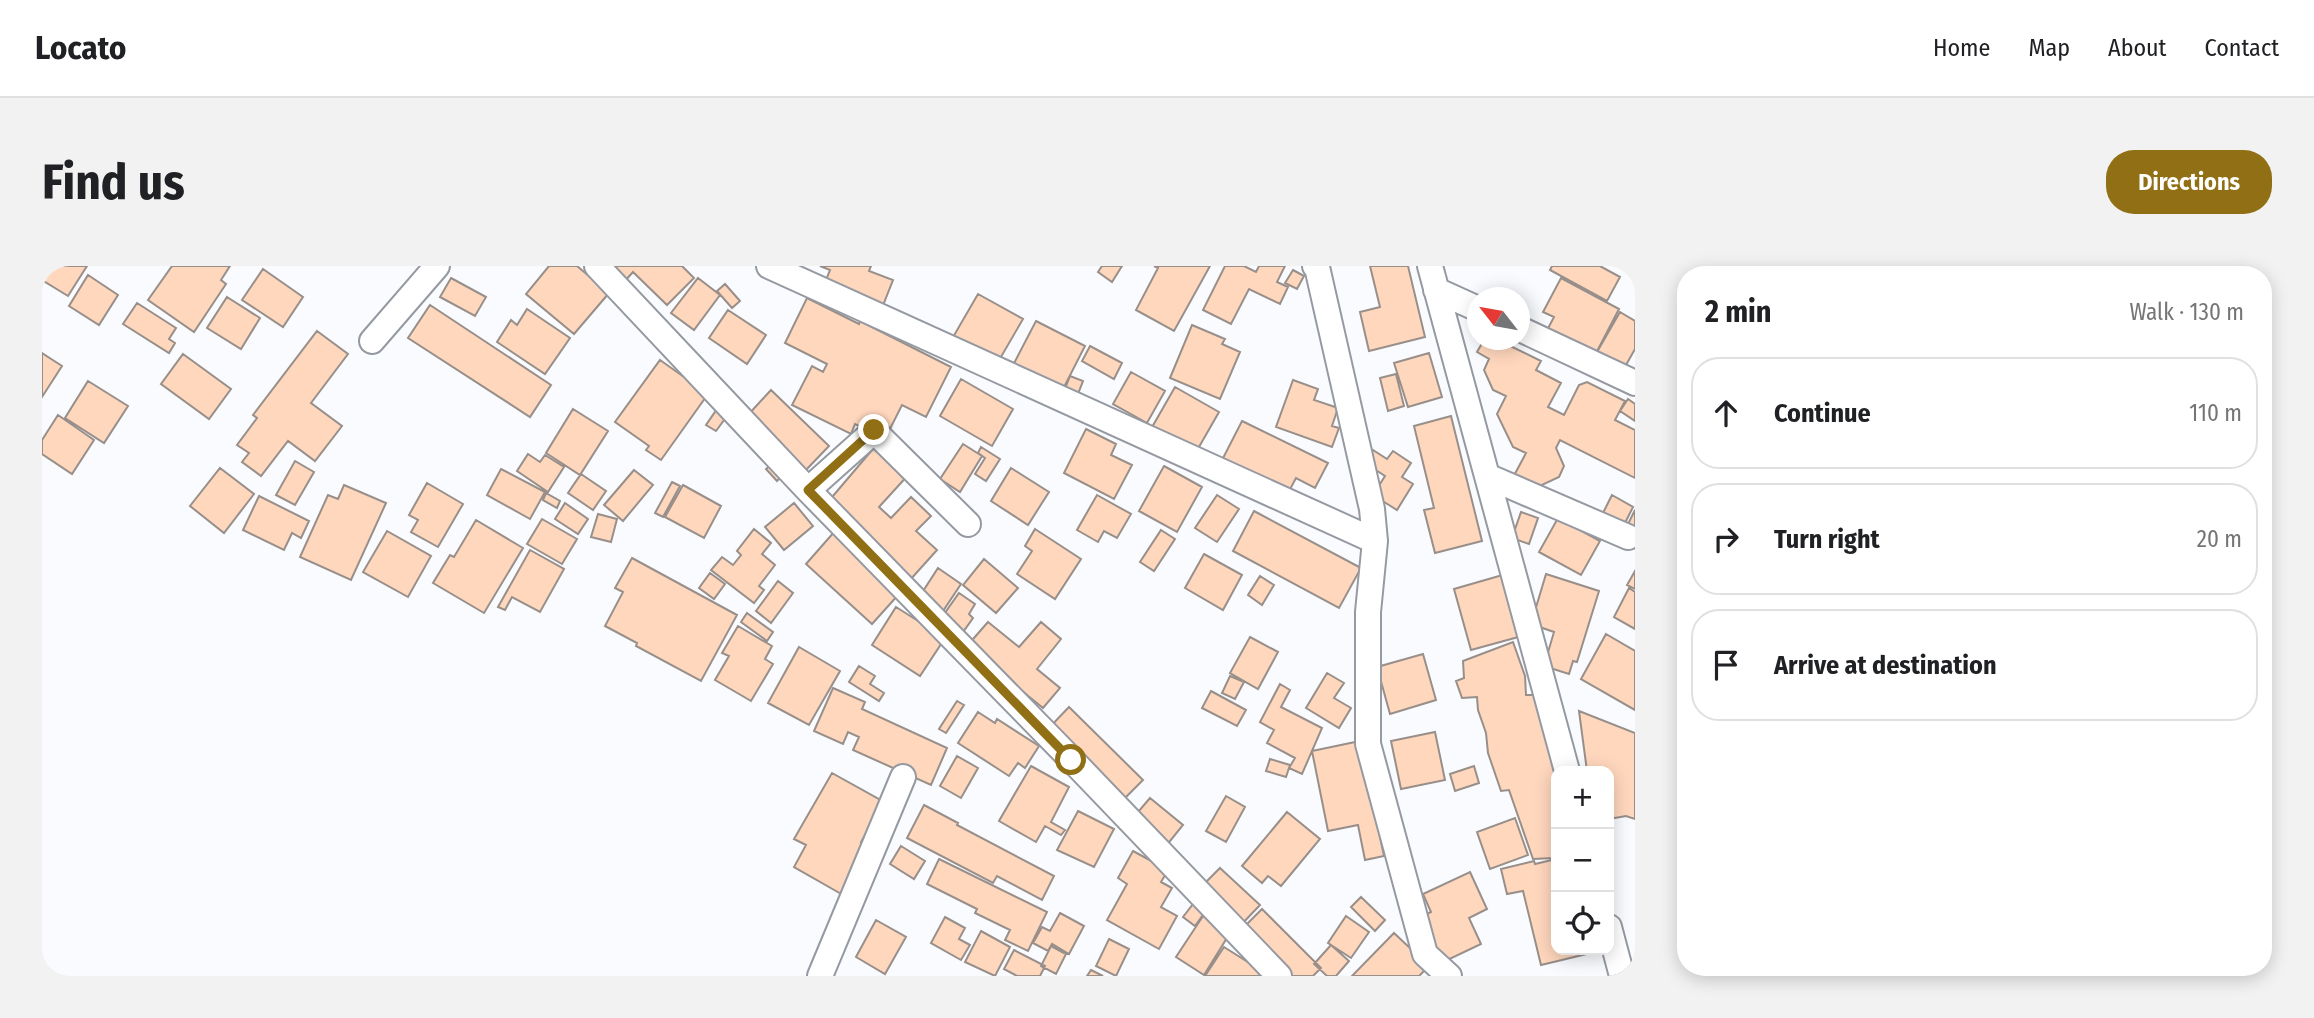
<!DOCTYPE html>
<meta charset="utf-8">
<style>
body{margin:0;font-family:"Fira Sans Condensed",sans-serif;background:#f2f2f2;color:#202124}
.controls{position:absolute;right:21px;bottom:21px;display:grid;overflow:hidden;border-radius:14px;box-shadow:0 4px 18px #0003}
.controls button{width:63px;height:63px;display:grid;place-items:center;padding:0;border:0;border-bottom:2px solid #e0e0e0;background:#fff;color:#202124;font:35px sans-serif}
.compass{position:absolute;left:1425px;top:21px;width:63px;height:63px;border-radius:50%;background:#fff;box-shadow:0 4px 18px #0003;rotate:301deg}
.stop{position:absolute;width:21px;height:21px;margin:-16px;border:5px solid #917015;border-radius:50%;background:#fff}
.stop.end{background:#917015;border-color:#fff;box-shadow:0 2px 7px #0008}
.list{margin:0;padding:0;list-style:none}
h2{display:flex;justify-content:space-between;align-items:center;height:91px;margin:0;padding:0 28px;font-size:30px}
h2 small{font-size:23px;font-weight:400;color:#757577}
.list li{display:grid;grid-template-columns:46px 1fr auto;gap:21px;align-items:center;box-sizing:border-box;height:112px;margin:0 14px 14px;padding:0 14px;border:2px solid #e0e0e0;border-radius:28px}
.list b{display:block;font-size:26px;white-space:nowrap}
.list em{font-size:23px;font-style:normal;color:#757577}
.icon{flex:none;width:38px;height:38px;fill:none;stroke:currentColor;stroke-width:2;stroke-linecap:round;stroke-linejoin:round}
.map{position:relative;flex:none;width:1593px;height:710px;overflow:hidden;border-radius:28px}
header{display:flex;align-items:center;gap:42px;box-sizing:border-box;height:98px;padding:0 35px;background:#fff;border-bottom:2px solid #e0e0e0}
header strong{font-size:33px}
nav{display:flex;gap:38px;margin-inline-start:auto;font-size:24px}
.intro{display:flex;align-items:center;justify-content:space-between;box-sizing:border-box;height:168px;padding:0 42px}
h1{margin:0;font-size:49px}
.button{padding:18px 32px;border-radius:28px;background:#917015;color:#fff;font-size:24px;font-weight:700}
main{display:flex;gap:42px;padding:0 42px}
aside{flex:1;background:#fff;border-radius:28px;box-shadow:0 4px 18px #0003}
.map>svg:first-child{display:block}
.building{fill:#ffd7bd;stroke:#988f8a;stroke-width:2}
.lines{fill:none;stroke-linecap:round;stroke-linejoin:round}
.street-casing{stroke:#9599a1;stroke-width:28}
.street{stroke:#fff;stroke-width:24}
.route{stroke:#917015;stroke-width:9}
</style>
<header>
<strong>Locato</strong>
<nav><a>Home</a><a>Map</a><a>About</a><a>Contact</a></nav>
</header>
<div class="intro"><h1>Find us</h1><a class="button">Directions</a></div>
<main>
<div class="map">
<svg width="1593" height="710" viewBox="0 0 1593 710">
<rect width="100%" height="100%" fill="#f9fbfe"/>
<path class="building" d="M0,0H45L26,30L0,14Z
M130,0H188L179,14L184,18L152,66L106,34Z
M507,0H535L567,27L532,68L484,28Z
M565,0H640L652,12L625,39L591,6L582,16Z
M778,0H829L827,5L851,14L838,47L780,24L788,4Z
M1060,0H1080L1070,16L1056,6Z
M1112,0H1168L1132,65L1094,44L1116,2Z
M1183,0H1202L1214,6L1217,0H1243L1235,16L1246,21L1238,38L1207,23L1189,58L1161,44Z
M1328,0H1366L1383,71L1327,85L1318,46L1338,41Z
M1510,0H1558L1578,11L1565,35L1508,4Z
M221,3L261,31L241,61L200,34Z
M1251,4L1262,10L1255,23L1243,17Z
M46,9L76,29L57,59L27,40Z
M409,12L444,31L433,50L398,31Z
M656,12L678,29L652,64L629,47Z
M1519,12L1577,43L1551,93L1503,68L1512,51L1501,46Z
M683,18L698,35L690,42L675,25Z
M936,28L981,53L952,103L907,78Z
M185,31L218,52L199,83L165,62Z
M765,32L817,58L818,55L909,101L884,151L860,139L848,163L833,155L828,165L813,158L809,168L750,139L770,100L781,106L785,98L743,77Z
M95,37L134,62L127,73L133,77L127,87L81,58Z
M388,39L509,119L488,151L366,72Z
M485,43L528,72L503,108L455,76L469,54L475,59Z
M686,44L724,69L705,98L667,72Z
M1578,46L1593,55V83L1579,108L1551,93Z
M994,55L1043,80L1018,129L969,103Z
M1150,59L1183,73L1180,78L1198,86L1178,133L1128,112Z
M275,65L306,88L269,137L300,160L273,195L246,175L219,210L200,196L207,187L195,179L215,152L211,149Z
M1442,74H1456L1499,95L1494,104L1519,117L1506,141L1522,149L1537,119L1545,116L1583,135L1573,154L1593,164V212L1518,174L1514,182L1522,200L1517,211L1485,226L1468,217L1484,187L1471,181L1455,148L1464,130L1451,124L1442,104L1447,93L1435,86Z
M1048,80L1080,97L1072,113L1040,95Z
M0,87L20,100L0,131Z
M1387,87L1400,131L1366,141L1352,97Z
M141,88L189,123L167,153L119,118Z
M618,94L666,128L619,194L604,184L607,180L573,156Z
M1089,106L1123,125L1105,157L1071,138Z
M1354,108L1362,140L1346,145L1338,112Z
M1028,110L1041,115L1034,133L1021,128Z
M919,113L971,143L950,180L898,150Z
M1251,114L1276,123L1272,134L1296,142L1290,160L1297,162L1290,181L1234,161Z
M46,115L86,140L62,177L23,152Z
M1133,121L1177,146L1153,188L1109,163Z
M729,124L787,180L763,205L705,150Z
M1586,133L1593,138V155L1578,145Z
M531,143L566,165L538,209L504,187Z
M675,143L685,150L674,165L664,159Z
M16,149L52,174L30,208L0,188V174Z
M1409,150L1440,275L1393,287L1382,244L1392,242L1372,160Z
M1200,155L1286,197L1273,222L1254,212L1245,229L1179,196Z
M1044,163L1074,178L1069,189L1090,199L1072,233L1022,207Z
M836,177L868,207L837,241L849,252L869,231L889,250L874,265L895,284L868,314L785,237Z
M921,178L940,190L918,226L898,213Z
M939,181L958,193L944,215L933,208L943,192L936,187Z
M1331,184L1345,193L1351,185L1369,197L1360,211L1371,218L1355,244L1331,229L1343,210L1323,197Z
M486,188L498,196L503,189L522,201L506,226L475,205Z
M253,195L272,206L253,239L234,229Z
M732,196L742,208L735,215L724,203Z
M1122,200L1160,221L1135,266L1097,245Z
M178,202L212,228L182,267L148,240Z
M969,202L1007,226L986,259L949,235Z
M459,203L503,226L488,253L445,229Z
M592,204L611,219L581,255L562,239Z
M539,208L564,225L551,244L526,227Z
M630,216L638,220L621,251L613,247Z
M385,217L421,238L396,281L369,266L376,254L367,249Z
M302,219L344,237L309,314L258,291L286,229L296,233Z
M641,219L679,240L662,272L623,251Z
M504,227L518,235L515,242L501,234Z
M1055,229L1089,248L1075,272L1062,265L1056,276L1035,264Z
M1175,229L1197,243L1175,276L1153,262Z
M1570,229L1591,241L1579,265L1558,253Z
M217,230L267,255L259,272L250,267L242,284L201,264Z
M523,237L546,253L536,268L513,253Z
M752,237L771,260L742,284L723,261Z
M1593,244V262L1586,258Z
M1212,245L1319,302L1297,342L1191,285Z
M1479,246L1496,252L1487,278L1470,272Z
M556,248L575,253L569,276L549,271Z
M1516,252L1558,275L1539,309L1497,286Z
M500,253L535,273L520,298L485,278Z
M434,254L481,282L442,347L391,317L408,289L412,291Z
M712,263L729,277L720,288L733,299L717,320L722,324L712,337L669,304L680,291L691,299L699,289L695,285Z
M993,263L1039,293L1013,333L975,308L990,285L983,280Z
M1119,264L1133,273L1112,305L1098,296Z
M345,265L389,290L366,331L321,306Z
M793,265L857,328L830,358L764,298Z
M488,284L522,303L498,346L470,331L463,344L456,341Z
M1162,288L1200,309L1181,344L1143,322Z
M590,292L695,349L659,415L594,380L595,377L563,360L581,326L573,322Z
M942,293L976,322L954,347L921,319Z
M896,302L919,318L899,348L876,333Z
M1593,305V323L1585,319Z
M668,307L683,318L672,333L657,322Z
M1464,308L1480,370L1429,384L1412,323Z
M1504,308L1557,325L1535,396L1531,395L1527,408L1502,400L1512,366L1489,358Z
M1218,310L1232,319L1220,339L1206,329Z
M736,315L751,327L729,357L714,345Z
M1587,322L1593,326V363L1572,351Z
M917,327L933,338L927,348L931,352L921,366L900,351Z
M854,341L903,372L878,410L830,379Z
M705,347L731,366L725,375L699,356Z
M946,356L977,381L999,356L1019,373L995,403L1018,422L1001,442L925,380Z
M696,360L730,380L723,393L731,398L709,435L673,414L687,390L680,387Z
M1564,368L1593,385V444L1539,413Z
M1208,371L1236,386L1216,423L1188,407Z
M1471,376L1483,410L1484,429H1499L1514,505V591L1512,592L1491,593L1467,524L1459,525L1446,487L1444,467L1436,444L1435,431L1420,432L1414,415L1422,412L1421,395Z
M757,381L798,405L767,459L726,437Z
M1381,388L1394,434L1348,448L1335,401Z
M817,400L833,410L828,418L842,427L837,435L807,416Z
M1285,407L1302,417L1292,432L1309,442L1297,462L1264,442Z
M1188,410L1202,416L1193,433L1180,427Z
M1238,418L1248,424L1239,441L1280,462L1260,508L1247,502L1253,492L1225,477L1232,464L1218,456Z
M791,422L823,436L820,443L905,482L889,519L811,484L817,471L806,466L801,478L772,465Z
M1169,425L1204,444L1195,460L1160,442Z
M915,435L922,439L904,467L897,463Z
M1027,441L1101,514L1079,536L1005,464Z
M1537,445L1593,467V553L1584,550L1567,553V505H1545Z
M936,446L953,457L955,453L997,480L983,502L976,497L967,510L916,477Z
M1393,466L1403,514L1359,523L1349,475Z
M1318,475L1342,590L1323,594L1316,559L1286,565L1270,485Z
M915,490L936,502L919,532L898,520Z
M1228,493L1248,499L1244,511L1224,505Z
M989,500L1027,521L1009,556L1023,564L1019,569L1003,560L994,576L957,555Z
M1432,500L1437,517L1413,525L1408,508Z
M790,507L842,536L819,576L828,581L801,629L752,601L764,579L752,573Z
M1184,530L1203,541L1184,576L1164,565Z
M1108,532L1141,559L1124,580L1090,553Z
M882,539L916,557L915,559L1012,610L1000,634L955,610L951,617L865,572Z
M1036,545L1072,563L1052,601L1015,584Z
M1245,546L1278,573L1239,620L1226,610L1220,617L1200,600Z
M1473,552L1486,589L1448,603L1435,566Z
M859,580L883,595L872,613L848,598Z
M1091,585L1126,604L1119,616L1130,622L1119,641L1135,650L1117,683L1065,654L1085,618L1076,612Z
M897,593L1005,646L986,685L963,674L968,664L933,647L935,643L885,618Z
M1514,593V684H1552L1553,686L1499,699L1481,625L1465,628L1459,603L1492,595L1493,598Z
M1178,602L1218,639L1197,661L1157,623Z
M1428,606L1445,643L1427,652L1439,678L1395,699L1374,653L1389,646L1381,628Z
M1319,631L1343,654L1333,665L1309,641Z
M1151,638L1163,646L1153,660L1141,651Z
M1220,643L1279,702L1271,710H1245L1198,665Z
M1018,647L1042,660L1027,688L1010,678L1006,685L991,677L1000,661L1008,665Z
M1161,650L1188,667L1162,709L1134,691Z
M1304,650L1327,666L1309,692L1286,677Z
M903,651L923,662L917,673L928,679L919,694L889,677Z
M834,654L864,671L843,708L814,691Z
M939,665L968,681L953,710L923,696Z
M1352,667L1387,700L1377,710H1310Z
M1067,673L1087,683L1074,710L1054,700Z
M1289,679L1307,695L1294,710H1285L1272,698Z
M1009,680L1024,688L1014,708L999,700Z
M1182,681L1228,710H1163Z
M972,684L1003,700L998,710H975L962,703Z
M1049,704L1061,710H1045Z"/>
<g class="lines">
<defs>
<path id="street" d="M555,0L766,224L1029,493L1237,710
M727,0L1333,275
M1273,0L1275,1L1330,243L1333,275L1326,346V478L1383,688L1407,710
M1388,0L1525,505
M1394,24L1436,43
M1478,63L1593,117
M330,75L395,0
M1445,210L1586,271
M766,224L832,165L926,258
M1567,661L1580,710
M778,710L861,511"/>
</defs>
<use href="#street" class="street-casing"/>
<use href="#street" class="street"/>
</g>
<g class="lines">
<path class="route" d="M832,164L766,224L1029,494"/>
</g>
</svg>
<div class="controls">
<button>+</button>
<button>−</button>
<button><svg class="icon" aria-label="locate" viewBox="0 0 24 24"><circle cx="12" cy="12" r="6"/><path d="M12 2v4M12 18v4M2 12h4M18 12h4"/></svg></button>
</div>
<svg class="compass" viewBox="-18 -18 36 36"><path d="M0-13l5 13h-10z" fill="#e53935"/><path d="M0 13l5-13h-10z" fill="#757577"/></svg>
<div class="stop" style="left:1029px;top:494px"></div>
<div class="stop end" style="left:832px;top:164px"></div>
</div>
<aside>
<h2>2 min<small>Walk · 130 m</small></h2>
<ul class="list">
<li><svg class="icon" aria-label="ahead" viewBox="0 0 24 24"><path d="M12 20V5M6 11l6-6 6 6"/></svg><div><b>Continue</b></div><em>110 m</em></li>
<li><svg class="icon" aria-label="right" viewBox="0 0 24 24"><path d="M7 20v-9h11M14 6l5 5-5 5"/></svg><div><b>Turn right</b></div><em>20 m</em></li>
<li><svg class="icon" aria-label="arrive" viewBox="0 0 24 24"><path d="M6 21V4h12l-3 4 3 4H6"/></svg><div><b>Arrive at destination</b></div></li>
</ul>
</aside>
</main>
